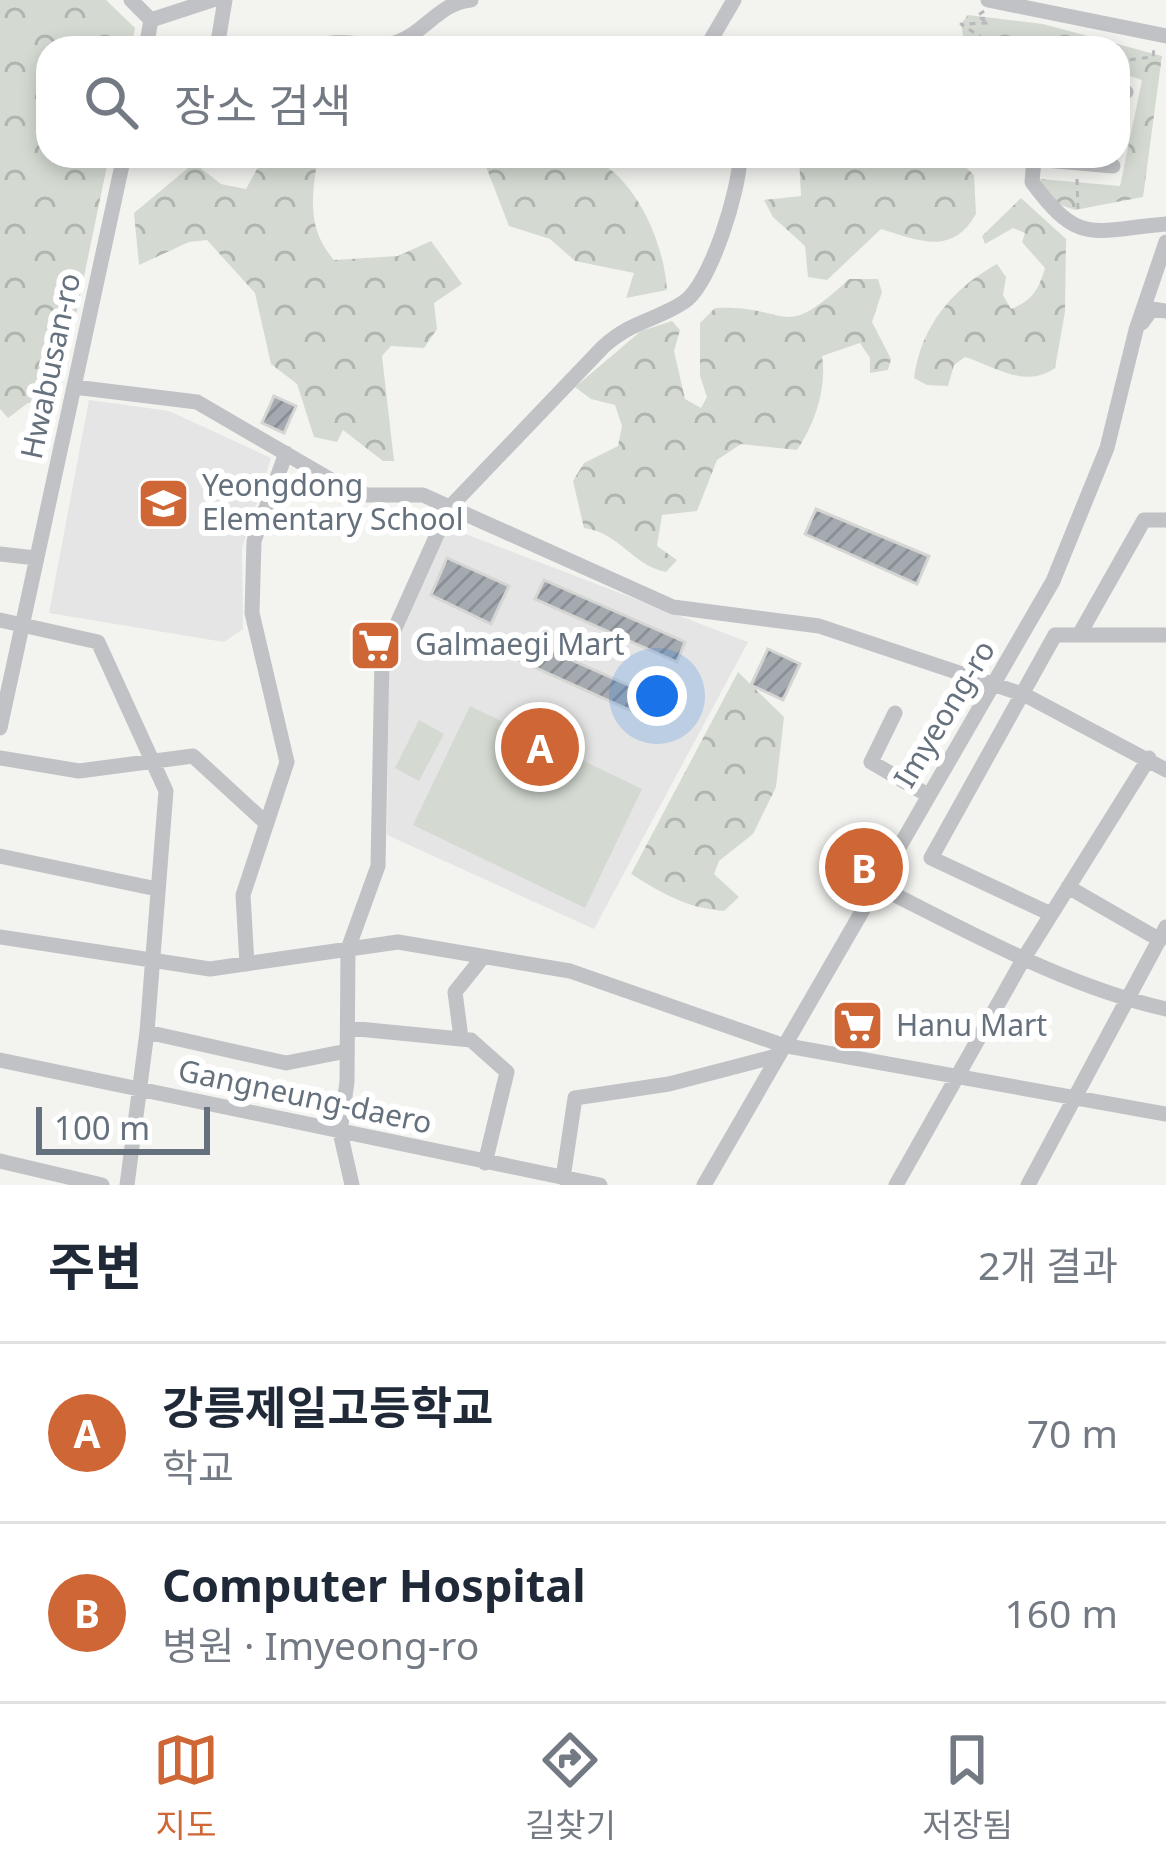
<!DOCTYPE html>
<html lang="ko">
<meta charset="utf-8">
<style>
body{margin:0;font-family:"Noto Sans","Noto Sans KR",sans-serif;background:#f2f2f3;color:#1f2937}
.scale{position:absolute;left:36px;bottom:30px;width:174px;box-sizing:border-box;padding-left:12px;border:6px solid #66717e;border-top:0;font-size:33px;line-height:42px;white-space:nowrap;color:#66717e;-webkit-text-stroke:9px #fff;paint-order:stroke}
.you{position:absolute;left:657px;top:696px;width:42px;height:42px;margin:-30px;border:9px solid #fff;border-radius:50%;background:#1a73e8;box-shadow:0 0 0 18px #1a73e833}
.badge{display:grid;place-items:center;width:78px;height:78px;border-radius:50%;background:#cf6635;color:#fff;font-size:39px;font-weight:700}
.pin{position:absolute;translate:-50% -50%;border:6px solid #fff;box-shadow:0 3px 12px #0006}
.list{margin:0;padding:0;list-style:none}
h2{display:flex;justify-content:space-between;align-items:center;height:156px;margin:0;padding:0 48px;font-size:51px}
h2 small{font-size:39px;font-weight:400;color:#747a83}
.list li{display:grid;grid-template-columns:78px 1fr auto;gap:36px;align-items:center;box-sizing:border-box;height:180px;padding:0 48px;border-top:3px solid #e0e1e3}
.list b{display:block;font-size:45px;white-space:nowrap}
.list p{margin:0;font-size:39px;white-space:nowrap;color:#747a83}
.list em{font-size:39px;font-style:normal;color:#747a83}
.icon{flex:none;width:66px;height:66px;fill:none;stroke:currentColor;stroke-width:2;stroke-linecap:round;stroke-linejoin:round}
.map{position:relative;flex:none;width:1166px;height:1185px;overflow:hidden}
.search{position:absolute;background:#fff;box-shadow:0 6px 18px #0003;left:36px;right:36px;top:36px;height:132px;display:flex;align-items:center;gap:30px;box-sizing:border-box;padding:0 42px;border-radius:36px;color:#747a83;font-size:45px}
.sheet{height:516px;background:#fff}
nav{display:flex;justify-content:space-around;align-items:center;box-sizing:border-box;height:168px;border-top:3px solid #e0e1e3;background:#fff;font-size:33px;color:#747a83}
nav a{display:grid;justify-items:center;gap:6px}
nav .on{color:#cf6635}
.map>svg:first-child{display:block}
.built{fill:#e4e5e4}
.grass{fill:#d4dad2}
.forest{fill:url(#forest-crowns)}
.building{fill:url(#building-hatch);stroke:#d5d5d3;stroke-width:3}
.lines{fill:none;stroke-linecap:round;stroke-linejoin:round}
.path{stroke:#b7b9bc;stroke-width:3;stroke-dasharray:6 6;stroke-linecap:butt}
.minor{stroke:#c0c2c5;stroke-width:15}
.labels{text-anchor:middle;stroke-width:12;stroke-linejoin:round;paint-order:stroke}
.street-label{font-size:30px;fill:#66717e;stroke:#fff}
.poi-label{font-size:30px;fill:#66717e;stroke:#fff;text-anchor:start}
</style>
<div class="map">
<svg width="1166" height="1185" viewBox="0 0 1166 1185">
<defs>
<pattern id="forest-crowns" width="20" height="18" patternUnits="userSpaceOnUse" patternTransform="scale(3)"><rect width="20" height="18" fill="#d4dad2"/><path d="M2 6a3 3 0 1 1 6 0M12 15a3 3 0 1 1 6 0" fill="none" stroke="#b0b5b0"/></pattern>
<pattern id="building-hatch" width="6" height="6" patternUnits="userSpaceOnUse" patternTransform="scale(3)"><rect width="6" height="6" fill="#a4aab0"/><path d="M-1 1l2-2M0 6l6-6M5 7l2-2" fill="none" stroke="#898f94"/></pattern>
</defs>
<rect width="100%" height="100%" fill="#f3f4f0"/>
<path class="built" d="M89,400L169,411L271,458L242,548L243,629L224,642L49,613Z
M447,527L748,642L594,929L387,835L389,658Z"/>
<path class="grass" d="M470,706L642,789L585,908L413,825Z
M419,720L444,734L419,781L395,768Z"/>
<path class="forest" d="M0,0H106L135,28L131,48H48V156H109L58,402L28,403L8,418L0,409Z
M968,15L1043,24L1162,56L1143,197L1075,210L1052,202L1040,179L1120,186L1142,80L1118,72V48L964,41L961,24Z
M264,156H318C312,196 306,228 334,260L398,256L431,241L462,284L434,303L437,329L424,348L391,346L382,356L394,461H383L343,430L337,442L314,437L297,384L271,364L255,293L207,240L189,242L139,265L134,213L194,163L221,184L246,189Z
M482,156C507,156 565,148 587,156C636,174 664,243 667,290L626,298L634,273L575,261L550,239L509,226Z
M799,156H954L974,175L976,214C952,256 920,241 881,229L827,280L808,277L805,246L773,217L764,200L801,196Z
M1021,198L1066,239L1065,312L1055,368C1025,389 996,367 965,357L954,365L948,386L927,385L914,378C921,326 952,289 997,264L1006,277L1003,295L1011,309C1032,301 1039,289 1045,268L1022,242L1025,233L1013,228L985,244L982,236Z
M849,279H878L882,292L872,322L891,359L888,370L870,373V358L860,343L822,356C827,387 815,424 797,450L741,444L717,460L697,511L662,515L657,546L677,560L666,572C632,565 620,533 584,528L573,481L584,463L618,446L622,426L615,405L591,399L575,387L641,331L672,321L680,330L674,351L685,399L701,408L707,397L700,376V323L715,308C792,304 778,345 849,279Z
M738,672L784,717L776,787L753,834L719,861L714,874L739,897L724,911C686,908 662,893 631,874Z"/>
<path class="building" d="M274,396L296,406L284,433L262,423Z
M816,509L929,556L917,584L805,534Z
M447,558L509,586L491,624L431,595Z
M544,580L685,642L677,662L535,599Z
M522,638L655,697L645,717L512,657Z
M768,649L800,664L783,700L751,685Z"/>
<g class="lines">
<path class="path" d="M984,11L977,16L989,23L961,24L987,41
M1118,61L1153,57L1154,49
M1077,179L1078,211"/>
<path class="minor" d="M131,0L151,20
M988,0L1166,36
M146,48L151,20L212,0
M217,48L225,0
M314,48C339,36 363,48 389,44C420,40 438,2 471,0
M706,48L734,0
M1118,90L1126,92
M1113,166L1034,159L1032,182C1080,247 1092,230 1166,224
M1142,323L1152,309L1166,311
M74,387L197,402L338,484L367,495H423L673,607L819,626L1025,695L1166,770
M0,554L36,558
M0,620L98,642L166,791L147,1032L127,1185
M1079,635L1144,520H1166
M895,713L871,762L926,794
M0,728L124,156
M0,758L79,771L193,756L266,823
M0,856L157,889
M875,885C968,931 1064,986 1166,1009
M1068,887L1160,940
M1051,914L931,858L1055,635H1166
M0,937L210,969L398,942L570,971L782,1045L1166,1114
M247,964L243,895L287,762L252,613L254,541L286,453
M348,1028L471,1040L507,1072L485,1163
M147,1032L286,1063L347,1051
M461,1038L455,992L483,957
M0,1060L600,1185
M0,1161L102,1185
M563,1178L575,1098L669,1084L776,1056
M352,1185L340,1132L347,1082L348,949L378,866L382,657L449,508L603,347C633,320 655,321 684,302C711,284 740,188 740,156
M704,1185L1053,581L1107,448L1136,330L1166,242
M896,1185L1024,958L1149,758
M1028,1185L1166,927"/>
</g>
<defs>
<symbol id="school-square" viewBox="-11 -11 22 22"><rect x="-9" y="-9" width="18" height="18" rx="4" fill="#cf6635" stroke="#fff"/><path d="M0-5L7-2L0 1L-7-2ZM-4 1L0 2.5L4 1V4Q0 6-4 4Z" fill="#fff"/></symbol>
<symbol id="supermarket-square" viewBox="-11 -11 22 22"><rect x="-9" y="-9" width="18" height="18" rx="4" fill="#cf6635" stroke="#fff"/><path d="M-6-5.5h2.5l.6 2H6L4.5 2H-2.5L-4.4-4H-6ZM-1.5 3.2a1.3 1.3 0 1 0 .1 0ZM3 3.2a1.3 1.3 0 1 0 .1 0Z" fill="#fff"/></symbol>
</defs>
<g fill-rule="evenodd">
<use href="#school-square" x="134" y="474" width="59" height="59"/>
<use href="#supermarket-square" x="346" y="616" width="59" height="59"/>
<use href="#supermarket-square" x="828" y="996" width="59" height="59"/>
</g>
<g class="labels">
<g class="street-label">
<text transform="translate(51 366) rotate(-78)" y="10">Hwabusan-ro</text>
<text transform="translate(945 714) rotate(-59)" y="10">Imyeong-ro</text>
<text transform="translate(305 1097) rotate(12)" y="10">Gangneung-daero</text>
</g>
<g class="poi-label">
<text x="202" y="496">Yeongdong<tspan x="202" dy="34">Elementary School</tspan></text>
<text x="415" y="655">Galmaegi Mart</text>
<text x="896" y="1036">Hanu Mart</text>
</g>
</g>
</svg>
<div class="scale">100 m</div>
<div class="you"></div>
<div class="pin badge" style="left:540px;top:747px">A</div>
<div class="pin badge" style="left:864px;top:867px">B</div>
<div class="search"><svg class="icon" aria-label="search" viewBox="0 0 24 24"><circle cx="10" cy="10" r="6"/><path d="M15 15l6 6"/></svg>장소 검색</div>
</div>
<section class="sheet">
<h2>주변<small>2개 결과</small></h2>
<ul class="list">
<li><span class="badge">A</span><div><b>강릉제일고등학교</b><p>학교</p></div><em>70 m</em></li>
<li><span class="badge">B</span><div><b>Computer Hospital</b><p>병원 · Imyeong-ro</p></div><em>160 m</em></li>
</ul>
</section>
<nav>
<a class="on"><svg class="icon" aria-label="map" viewBox="0 0 24 24"><path d="M3 6l6-2 6 2 6-2v14l-6 2-6-2-6 2zM9 4v14M15 6v14"/></svg>지도</a>
<a><svg class="icon" aria-label="directions" viewBox="0 0 24 24"><path d="M12 3l9 9-9 9-9-9zM9 14v-3h6M13 9l2 2-2 2"/></svg>길찾기</a>
<a><svg class="icon" aria-label="saved" viewBox="0 0 24 24"><path d="M7 4h10v16l-5-4-5 4z"/></svg>저장됨</a>
</nav>
